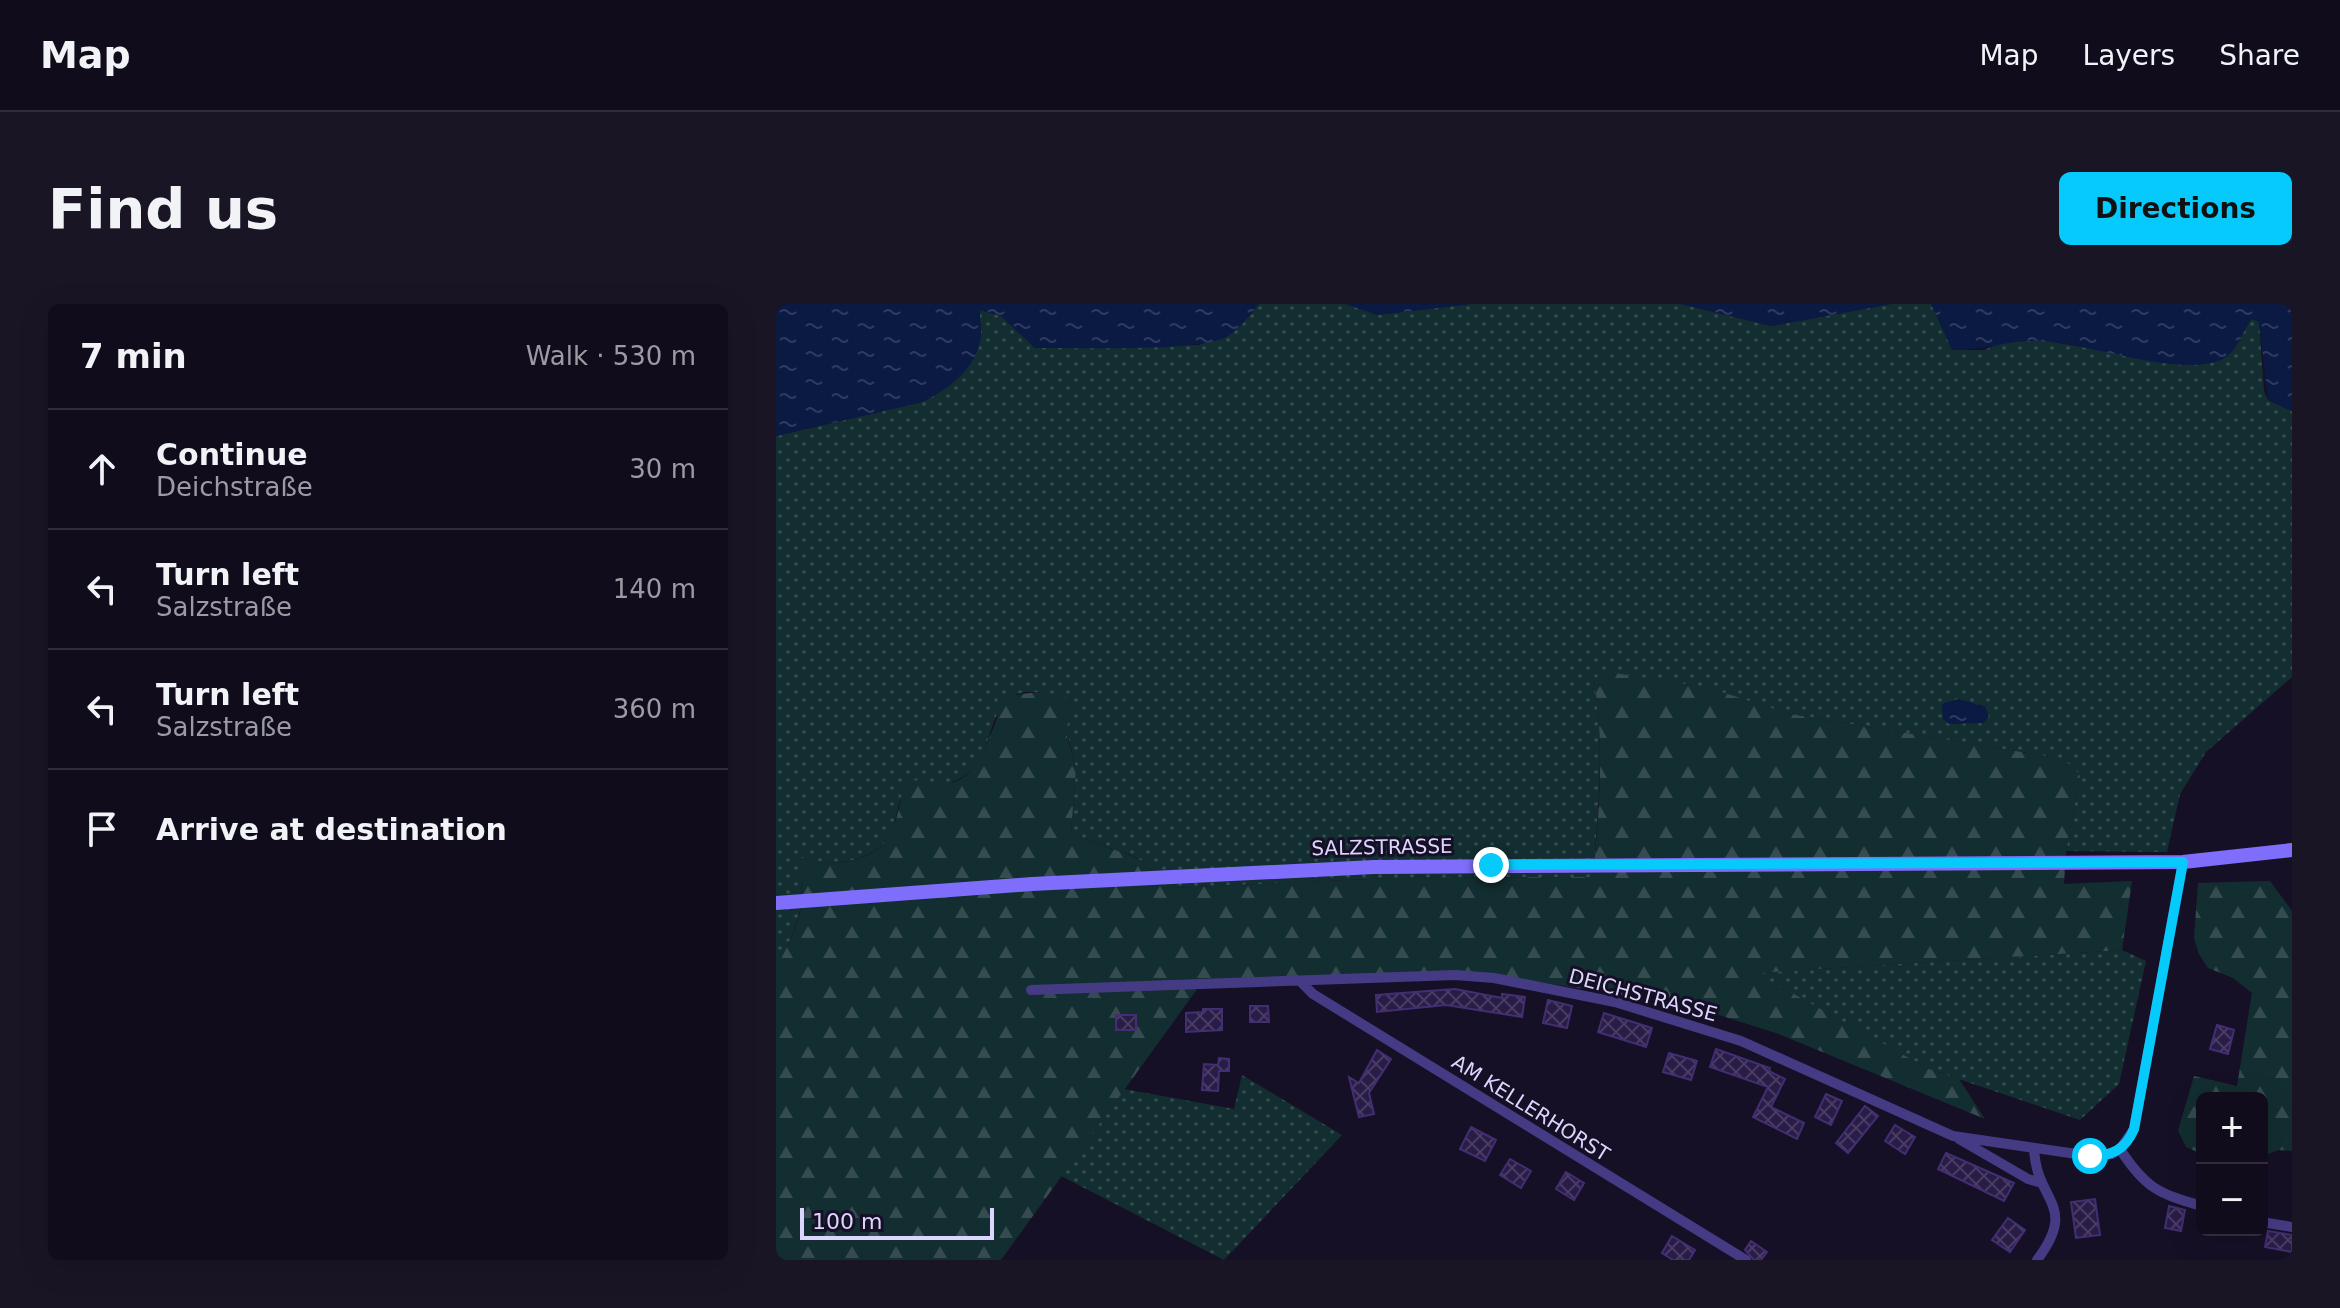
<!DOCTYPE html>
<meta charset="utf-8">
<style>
body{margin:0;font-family:"DejaVu Sans",sans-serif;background:#191525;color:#f1f3f6}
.controls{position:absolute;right:24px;bottom:24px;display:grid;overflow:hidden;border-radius:12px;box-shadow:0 8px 32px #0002}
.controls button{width:72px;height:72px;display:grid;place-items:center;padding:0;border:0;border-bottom:2px solid #302c3b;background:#100c1c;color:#f1f3f6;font:40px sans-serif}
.scale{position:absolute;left:24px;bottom:20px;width:194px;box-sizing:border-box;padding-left:8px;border:4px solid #ded5fe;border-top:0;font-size:22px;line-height:28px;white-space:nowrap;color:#ded5fe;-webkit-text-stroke:6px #161026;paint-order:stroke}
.stop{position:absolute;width:24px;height:24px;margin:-18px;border:6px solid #05cafb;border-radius:50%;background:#fff}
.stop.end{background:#05cafb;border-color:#fff;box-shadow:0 2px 8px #0008}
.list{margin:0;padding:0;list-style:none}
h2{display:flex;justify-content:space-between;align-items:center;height:104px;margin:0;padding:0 32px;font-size:34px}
h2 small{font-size:26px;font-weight:400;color:#9c9ba3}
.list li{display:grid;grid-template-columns:52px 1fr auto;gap:24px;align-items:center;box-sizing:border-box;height:120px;padding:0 32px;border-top:2px solid #302c3b}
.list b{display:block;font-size:30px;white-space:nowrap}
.list p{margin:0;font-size:26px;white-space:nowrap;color:#9c9ba3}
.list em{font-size:26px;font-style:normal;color:#9c9ba3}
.icon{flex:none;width:44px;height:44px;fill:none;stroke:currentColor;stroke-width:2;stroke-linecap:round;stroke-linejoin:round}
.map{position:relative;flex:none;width:1516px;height:956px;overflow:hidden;border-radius:12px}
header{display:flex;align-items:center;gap:48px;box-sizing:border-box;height:112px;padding:0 40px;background:#100c1c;border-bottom:2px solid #302c3b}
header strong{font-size:38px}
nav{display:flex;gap:44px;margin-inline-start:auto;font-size:28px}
.intro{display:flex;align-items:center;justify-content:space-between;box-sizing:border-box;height:192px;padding:0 48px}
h1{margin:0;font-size:56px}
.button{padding:20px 36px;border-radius:12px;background:#05cafb;color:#111;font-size:28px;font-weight:700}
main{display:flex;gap:48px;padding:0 48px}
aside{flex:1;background:#100c1c;border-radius:12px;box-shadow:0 8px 32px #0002}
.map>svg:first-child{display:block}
.grass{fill:url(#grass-dots)}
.forest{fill:url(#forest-firs)}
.water{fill:url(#water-ripples)}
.building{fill:url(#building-cross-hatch);stroke:#422e72;stroke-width:2}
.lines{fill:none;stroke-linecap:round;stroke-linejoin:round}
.street{stroke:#453b84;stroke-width:10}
.secondary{stroke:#7f6efc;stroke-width:14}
.route{stroke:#05cafb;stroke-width:10}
.labels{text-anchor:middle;stroke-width:6;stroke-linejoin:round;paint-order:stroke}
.street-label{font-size:20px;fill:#ded5fe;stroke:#161026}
</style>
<header>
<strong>Map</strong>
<nav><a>Map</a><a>Layers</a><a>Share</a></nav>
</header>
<div class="intro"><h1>Find us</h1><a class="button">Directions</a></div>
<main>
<aside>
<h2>7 min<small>Walk · 530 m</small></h2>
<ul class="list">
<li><svg class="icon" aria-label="ahead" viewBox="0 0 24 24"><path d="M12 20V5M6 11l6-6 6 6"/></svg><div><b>Continue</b><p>Deichstraße</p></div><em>30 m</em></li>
<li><svg class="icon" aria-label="left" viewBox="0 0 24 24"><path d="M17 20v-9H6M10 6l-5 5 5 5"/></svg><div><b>Turn left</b><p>Salzstraße</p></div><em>140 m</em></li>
<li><svg class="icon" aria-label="left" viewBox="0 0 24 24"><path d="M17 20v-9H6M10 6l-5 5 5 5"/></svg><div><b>Turn left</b><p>Salzstraße</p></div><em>360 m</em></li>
<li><svg class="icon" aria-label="arrive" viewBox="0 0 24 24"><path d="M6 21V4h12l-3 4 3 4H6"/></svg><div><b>Arrive at destination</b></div></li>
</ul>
</aside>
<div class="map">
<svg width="1516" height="956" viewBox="0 0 1516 956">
<defs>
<pattern id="grass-dots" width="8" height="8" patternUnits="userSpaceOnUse" patternTransform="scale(2)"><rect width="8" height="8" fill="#132e30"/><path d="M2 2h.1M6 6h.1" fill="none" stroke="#354b4f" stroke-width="1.8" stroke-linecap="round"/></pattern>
<pattern id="forest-firs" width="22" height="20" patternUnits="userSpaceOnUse" patternTransform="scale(2)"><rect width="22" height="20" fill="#132e30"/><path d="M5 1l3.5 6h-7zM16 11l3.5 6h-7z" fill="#354b4f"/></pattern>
<pattern id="water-ripples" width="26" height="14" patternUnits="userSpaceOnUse" patternTransform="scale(2)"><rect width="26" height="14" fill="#0b1a43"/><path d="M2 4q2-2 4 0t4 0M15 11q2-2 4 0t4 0" fill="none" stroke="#2e3a5f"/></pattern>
<pattern id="building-cross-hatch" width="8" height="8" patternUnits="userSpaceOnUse" patternTransform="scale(2)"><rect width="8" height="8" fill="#291c47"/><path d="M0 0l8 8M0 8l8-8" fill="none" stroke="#483c63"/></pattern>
</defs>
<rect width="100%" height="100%" fill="#161026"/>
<path class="grass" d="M482,0H570L601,11L695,0H905L995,22L1115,0H1155L1177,46H1208L1232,36L1271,37L1408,61L1457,47L1475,15L1483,17L1488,87L1492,96L1516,107V373L1430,448L1404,490L1391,548L1290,547L1304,472L1282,454L1014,410L974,399L818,377C829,444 822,507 817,573L617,574L394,584L369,559L357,552L295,530L300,464L293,436L273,389C264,389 251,386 242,390C200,408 229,468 161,483L141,476C136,480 131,485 127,490C119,503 122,524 110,537C89,561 47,564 21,551C32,599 23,621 0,664V132L146,98C175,84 197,64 204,32C206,24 203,15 204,6L225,12L259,44L423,41L473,13Z
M1346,646L1370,657L1343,780L1304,816L1153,765L979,669Z
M466,771L566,831L448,956L285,872L348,785L458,805Z"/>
<path class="forest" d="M825,367L930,383L1014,410L1282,454L1297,462L1304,472L1290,547L1288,580L1356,577L1346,646L980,669L1153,765L1183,775L1209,815L1000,729L867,687L846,691L723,672L427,677L225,956H0V664C24,620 33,599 20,550C45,564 94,562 112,534C122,518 123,499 128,481L141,476C182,491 200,468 214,432C219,420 225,408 221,396C248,388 277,383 302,400L289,425L300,464L295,530L356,552L369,559L394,584L617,574L817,573C823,507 829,444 818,377Z
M1494,577L1516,607V847L1503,846L1486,852V794H1426V850L1410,843L1402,827L1418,772L1461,782L1476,689L1457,674L1432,664L1423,650L1418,634L1422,579Z"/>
<path class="water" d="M0,0H482C474,12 464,24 452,32C425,49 297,43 259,44L225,12L204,6C202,15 206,23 205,32C202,63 173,85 146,98L0,132Z
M570,0H695L601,11Z
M905,0H1115L995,22Z
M1155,0H1516V107L1492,96L1483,18L1475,15C1467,27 1461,48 1447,55C1404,75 1314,39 1266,37C1234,35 1208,47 1176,46Z
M1182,395L1209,402L1213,412L1208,419L1173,420L1167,415L1166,400Z"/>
<path class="building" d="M679,685L726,694V690L749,693L746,713L670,701L601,708L600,691Z
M772,696L796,702L791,724L767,719Z
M474,702H492L493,718H474Z
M427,705H446V726L410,728V709L427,708Z
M828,709L876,724L870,743L822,728Z
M340,711H360V726H340Z
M1441,721L1458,726L1452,750L1434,745Z
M940,745L994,764L993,767L1009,775L995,803L1028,819L1021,835L977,813L992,783L934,763Z
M601,746L615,755L593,789L598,810L583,813L573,773L583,779Z
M893,749L921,757L915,776L887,768Z
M443,754L453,755V767H443L442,787L426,786L428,760L442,761Z
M1050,790L1066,797L1055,821L1039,813Z
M1089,802L1102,812L1072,849L1060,839Z
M1119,821L1139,833L1129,850L1109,837Z
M695,823L720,836L709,857L684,845Z
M1170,849L1238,879L1228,897L1162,865Z
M734,855L755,867L745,884L724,871Z
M790,868L808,879L798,896L780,885Z
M1319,895L1324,931L1300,934L1295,898Z
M1393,902L1409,906L1405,927L1389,924Z
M1232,914L1249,926L1234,948L1216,936Z
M1492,927L1516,931V948L1489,943Z
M896,932L919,946L913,956H897L886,949Z
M975,937L991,948L985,956H978L969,946Z"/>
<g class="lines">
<path class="street" d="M525,678L537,690L970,956
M255,686L679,671L718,674L839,698L965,737L1177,832L1314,852L1336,850L1344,845C1369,884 1383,890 1426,902
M1183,835L1252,875L1266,879
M1258,844C1260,899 1303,900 1261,956
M1344,845L1358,825L1407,558
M1486,918L1516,923"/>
<path class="secondary" d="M0,599L256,580L598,563L1407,558L1516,546"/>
</g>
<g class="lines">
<path class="route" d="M715,561L1407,558L1358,825C1349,846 1336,852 1314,852"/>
</g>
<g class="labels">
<g class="street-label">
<text transform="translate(606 543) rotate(-1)" y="7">SALZSTRASSE</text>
<text transform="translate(867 691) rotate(15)" y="7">DEICHSTRASSE</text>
<text transform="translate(755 804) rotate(32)" y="7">AM KELLERHORST</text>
</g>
</g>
</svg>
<div class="controls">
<button>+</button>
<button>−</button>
</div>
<div class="scale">100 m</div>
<div class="stop" style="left:1314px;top:852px"></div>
<div class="stop end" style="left:715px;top:561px"></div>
</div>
</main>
